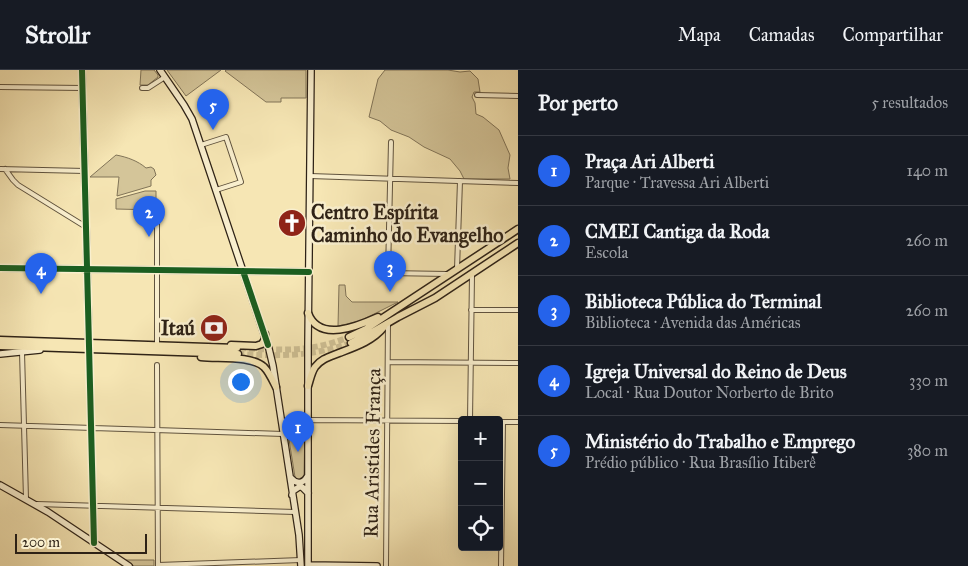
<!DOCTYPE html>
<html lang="pt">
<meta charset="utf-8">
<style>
body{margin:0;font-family:"IM FELL Great Primer",serif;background:#242831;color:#f1f3f6}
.controls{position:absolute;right:15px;bottom:15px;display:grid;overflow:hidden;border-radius:5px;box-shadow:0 5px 20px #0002}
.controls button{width:45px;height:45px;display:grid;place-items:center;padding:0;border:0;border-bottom:1px solid #363941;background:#171b24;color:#f1f3f6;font:25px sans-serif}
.scale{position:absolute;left:15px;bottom:12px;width:132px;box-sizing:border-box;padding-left:5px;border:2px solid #2e2216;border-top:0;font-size:14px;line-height:18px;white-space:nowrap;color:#2e2216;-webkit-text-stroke:4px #f9efce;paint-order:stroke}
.you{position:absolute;left:240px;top:311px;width:18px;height:18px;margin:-12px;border:4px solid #fff;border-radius:50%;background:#1a73e8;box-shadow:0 0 0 8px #1a73e833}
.badge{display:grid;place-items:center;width:32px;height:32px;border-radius:50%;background:#2563eb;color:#fff;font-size:16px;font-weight:700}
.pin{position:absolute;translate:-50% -41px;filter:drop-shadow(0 1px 2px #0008)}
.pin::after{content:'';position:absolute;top:26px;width:18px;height:15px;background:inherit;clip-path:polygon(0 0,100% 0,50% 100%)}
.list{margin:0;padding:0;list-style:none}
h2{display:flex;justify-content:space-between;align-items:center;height:65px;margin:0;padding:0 20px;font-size:21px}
h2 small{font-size:16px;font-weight:400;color:#9ea1a6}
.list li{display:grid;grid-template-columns:32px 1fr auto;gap:15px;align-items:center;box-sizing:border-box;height:70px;padding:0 20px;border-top:1px solid #363941}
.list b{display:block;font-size:19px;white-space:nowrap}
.list p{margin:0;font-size:16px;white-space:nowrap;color:#9ea1a6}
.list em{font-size:16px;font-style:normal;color:#9ea1a6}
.icon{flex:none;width:28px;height:28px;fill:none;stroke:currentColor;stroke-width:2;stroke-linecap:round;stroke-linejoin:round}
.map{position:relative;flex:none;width:518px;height:496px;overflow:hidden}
header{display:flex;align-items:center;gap:30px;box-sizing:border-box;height:70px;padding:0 25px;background:#171b24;border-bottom:1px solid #363941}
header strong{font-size:24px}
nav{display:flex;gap:28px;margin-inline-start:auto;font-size:18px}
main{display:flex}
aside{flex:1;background:#171b24}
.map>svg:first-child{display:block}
.green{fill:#d4c599;stroke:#817458}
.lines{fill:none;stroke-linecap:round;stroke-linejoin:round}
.primary-tunnel{stroke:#cebf94;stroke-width:6;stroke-dasharray:6 3;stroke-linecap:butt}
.street-casing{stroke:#60533e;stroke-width:6}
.secondary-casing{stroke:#2e2216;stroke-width:8}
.primary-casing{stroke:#2e2216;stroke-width:9}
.street{stroke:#f9efce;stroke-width:4}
.secondary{stroke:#f9efce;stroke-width:5.5}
.primary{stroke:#f6e6b4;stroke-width:6}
.cycleway-casing{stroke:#f9efce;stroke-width:9}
.cycleway{stroke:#1b5e20;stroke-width:6}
.labels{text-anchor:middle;stroke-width:5;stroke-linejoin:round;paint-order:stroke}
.poi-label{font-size:20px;font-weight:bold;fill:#2e2216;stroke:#f9efce;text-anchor:start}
.street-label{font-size:20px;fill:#2e2216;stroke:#f9efce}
</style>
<header>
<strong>Strollr</strong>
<nav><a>Mapa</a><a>Camadas</a><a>Compartilhar</a></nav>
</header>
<main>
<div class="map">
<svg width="518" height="496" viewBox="0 0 518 496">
<rect width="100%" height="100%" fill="#f6e6b4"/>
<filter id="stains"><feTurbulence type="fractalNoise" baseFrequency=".004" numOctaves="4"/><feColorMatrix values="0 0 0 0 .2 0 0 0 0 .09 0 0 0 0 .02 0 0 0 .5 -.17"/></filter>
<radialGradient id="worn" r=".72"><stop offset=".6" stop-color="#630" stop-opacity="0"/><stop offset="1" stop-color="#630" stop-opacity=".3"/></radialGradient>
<path class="green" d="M141,0H154L158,5V7L148,15H140Z
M167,0H221L186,26Z
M226,0H306V28H281V32H266L225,1Z
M385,0H448L460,2L470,1L478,9L480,22H474L472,27L475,33L476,44L483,47L499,60L510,85L508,98L510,109H464L460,101L450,89L424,77L409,67L391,60L380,51L369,47L378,9Z
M116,85C127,87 138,91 146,98L151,97L154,99L156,105L151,110V116L117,126L119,107H90Z
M145,121H156V140L116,139V129Z
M339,215H345L346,226L352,232H398L360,251L338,256Z
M302,353L305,356L304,406L303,410H297L295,407L287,357L288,355Z
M125,490H154V496H134Z"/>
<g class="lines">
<path class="primary-tunnel" d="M240,278C281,280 309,283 349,267
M238,284C279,286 311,287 351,273"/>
<defs>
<path id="street" d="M0,17L83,18
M142,18H148L165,7
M477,25L518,26
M391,72L388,203L447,204
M201,75L226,67L241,112L216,120
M0,99L85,101
M5,99L13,110L18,115L86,157
M310,106L518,113
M157,148V276
M457,199L460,111
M471,240H518
M89,278L94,473
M22,282L26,429
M388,292L518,293
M157,295L158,496
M470,350L472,205
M281,351L308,350L462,351
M499,352H518
M0,355L283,364
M37,434L295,442
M158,495L301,490
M386,496L388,253
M501,496L503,352"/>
<path id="secondary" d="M82,0L89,273
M160,0L184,35L192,49L269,279L273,296L299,465L301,496
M0,198L309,202
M0,284L40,280
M291,408C296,414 303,414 307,407
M0,415L48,442L129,496
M292,425L293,421L299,417H302L308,423
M308,495L377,496
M308,496V275L311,0"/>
<path id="primary" d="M308,243C319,273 358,256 378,247
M349,267L366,259L518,159
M0,270L237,278
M351,273L367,265L398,247L435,228L518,173
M231,275L256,276L262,274L265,269V264
M0,276L238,284
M201,287C218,289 251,285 264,297C269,302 273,311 276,317
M308,316C310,310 311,303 315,297C321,289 329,287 339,283C355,277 373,271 384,257"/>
</defs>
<use href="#street" class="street-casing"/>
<use href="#secondary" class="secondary-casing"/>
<use href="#primary" class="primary-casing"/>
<use href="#street" class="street"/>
<use href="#secondary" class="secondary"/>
<use href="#primary" class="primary"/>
<defs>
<path id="cycleway" d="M82,0L94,473
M0,198L309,202
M243,201L268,275"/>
</defs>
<use href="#cycleway" class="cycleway-casing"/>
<use href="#cycleway" class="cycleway"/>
</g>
<defs>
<symbol id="church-disc" viewBox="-11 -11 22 22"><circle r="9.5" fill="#8f2418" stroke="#f9efce"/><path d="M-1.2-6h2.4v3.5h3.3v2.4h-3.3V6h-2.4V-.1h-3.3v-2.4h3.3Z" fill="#fff"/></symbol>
<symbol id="bank-disc" viewBox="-11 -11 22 22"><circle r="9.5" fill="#8f2418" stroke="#f9efce"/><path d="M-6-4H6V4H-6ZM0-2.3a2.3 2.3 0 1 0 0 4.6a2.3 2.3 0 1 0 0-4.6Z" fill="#fff"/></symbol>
</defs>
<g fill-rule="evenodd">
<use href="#church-disc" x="276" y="137" width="32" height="32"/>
<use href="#bank-disc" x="198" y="242" width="32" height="32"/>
</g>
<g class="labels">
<g class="poi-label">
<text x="311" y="149">Centro Espírita<tspan x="311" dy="23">Caminho do Evangelho</tspan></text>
<text x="195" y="265" text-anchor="end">Itaú</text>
</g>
<g class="street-label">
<text transform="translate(372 383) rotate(-89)" y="7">Rua Aristides França</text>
</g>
</g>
<rect width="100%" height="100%" filter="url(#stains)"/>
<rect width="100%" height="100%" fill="url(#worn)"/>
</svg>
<div class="controls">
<button>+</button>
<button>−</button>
<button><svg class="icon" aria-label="locate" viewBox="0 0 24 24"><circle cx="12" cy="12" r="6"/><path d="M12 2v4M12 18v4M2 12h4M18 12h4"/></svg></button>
</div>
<div class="scale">200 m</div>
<div class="you"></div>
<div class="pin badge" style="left:298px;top:382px">1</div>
<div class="pin badge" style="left:149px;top:167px">2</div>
<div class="pin badge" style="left:390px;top:222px">3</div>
<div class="pin badge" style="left:41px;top:224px">4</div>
<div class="pin badge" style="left:213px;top:60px">5</div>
</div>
<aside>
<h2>Por perto<small>5 resultados</small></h2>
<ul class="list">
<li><span class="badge">1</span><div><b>Praça Ari Alberti</b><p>Parque · Travessa Ari Alberti</p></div><em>140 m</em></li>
<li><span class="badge">2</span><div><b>CMEI Cantiga da Roda</b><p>Escola</p></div><em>260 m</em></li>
<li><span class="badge">3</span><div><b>Biblioteca Pública do Terminal</b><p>Biblioteca · Avenida das Américas</p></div><em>260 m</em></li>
<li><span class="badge">4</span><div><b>Igreja Universal do Reino de Deus</b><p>Local · Rua Doutor Norberto de Brito</p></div><em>330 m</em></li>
<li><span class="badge">5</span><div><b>Ministério do Trabalho e Emprego</b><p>Prédio público · Rua Brasílio Itiberê</p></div><em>380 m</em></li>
</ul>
</aside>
</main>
